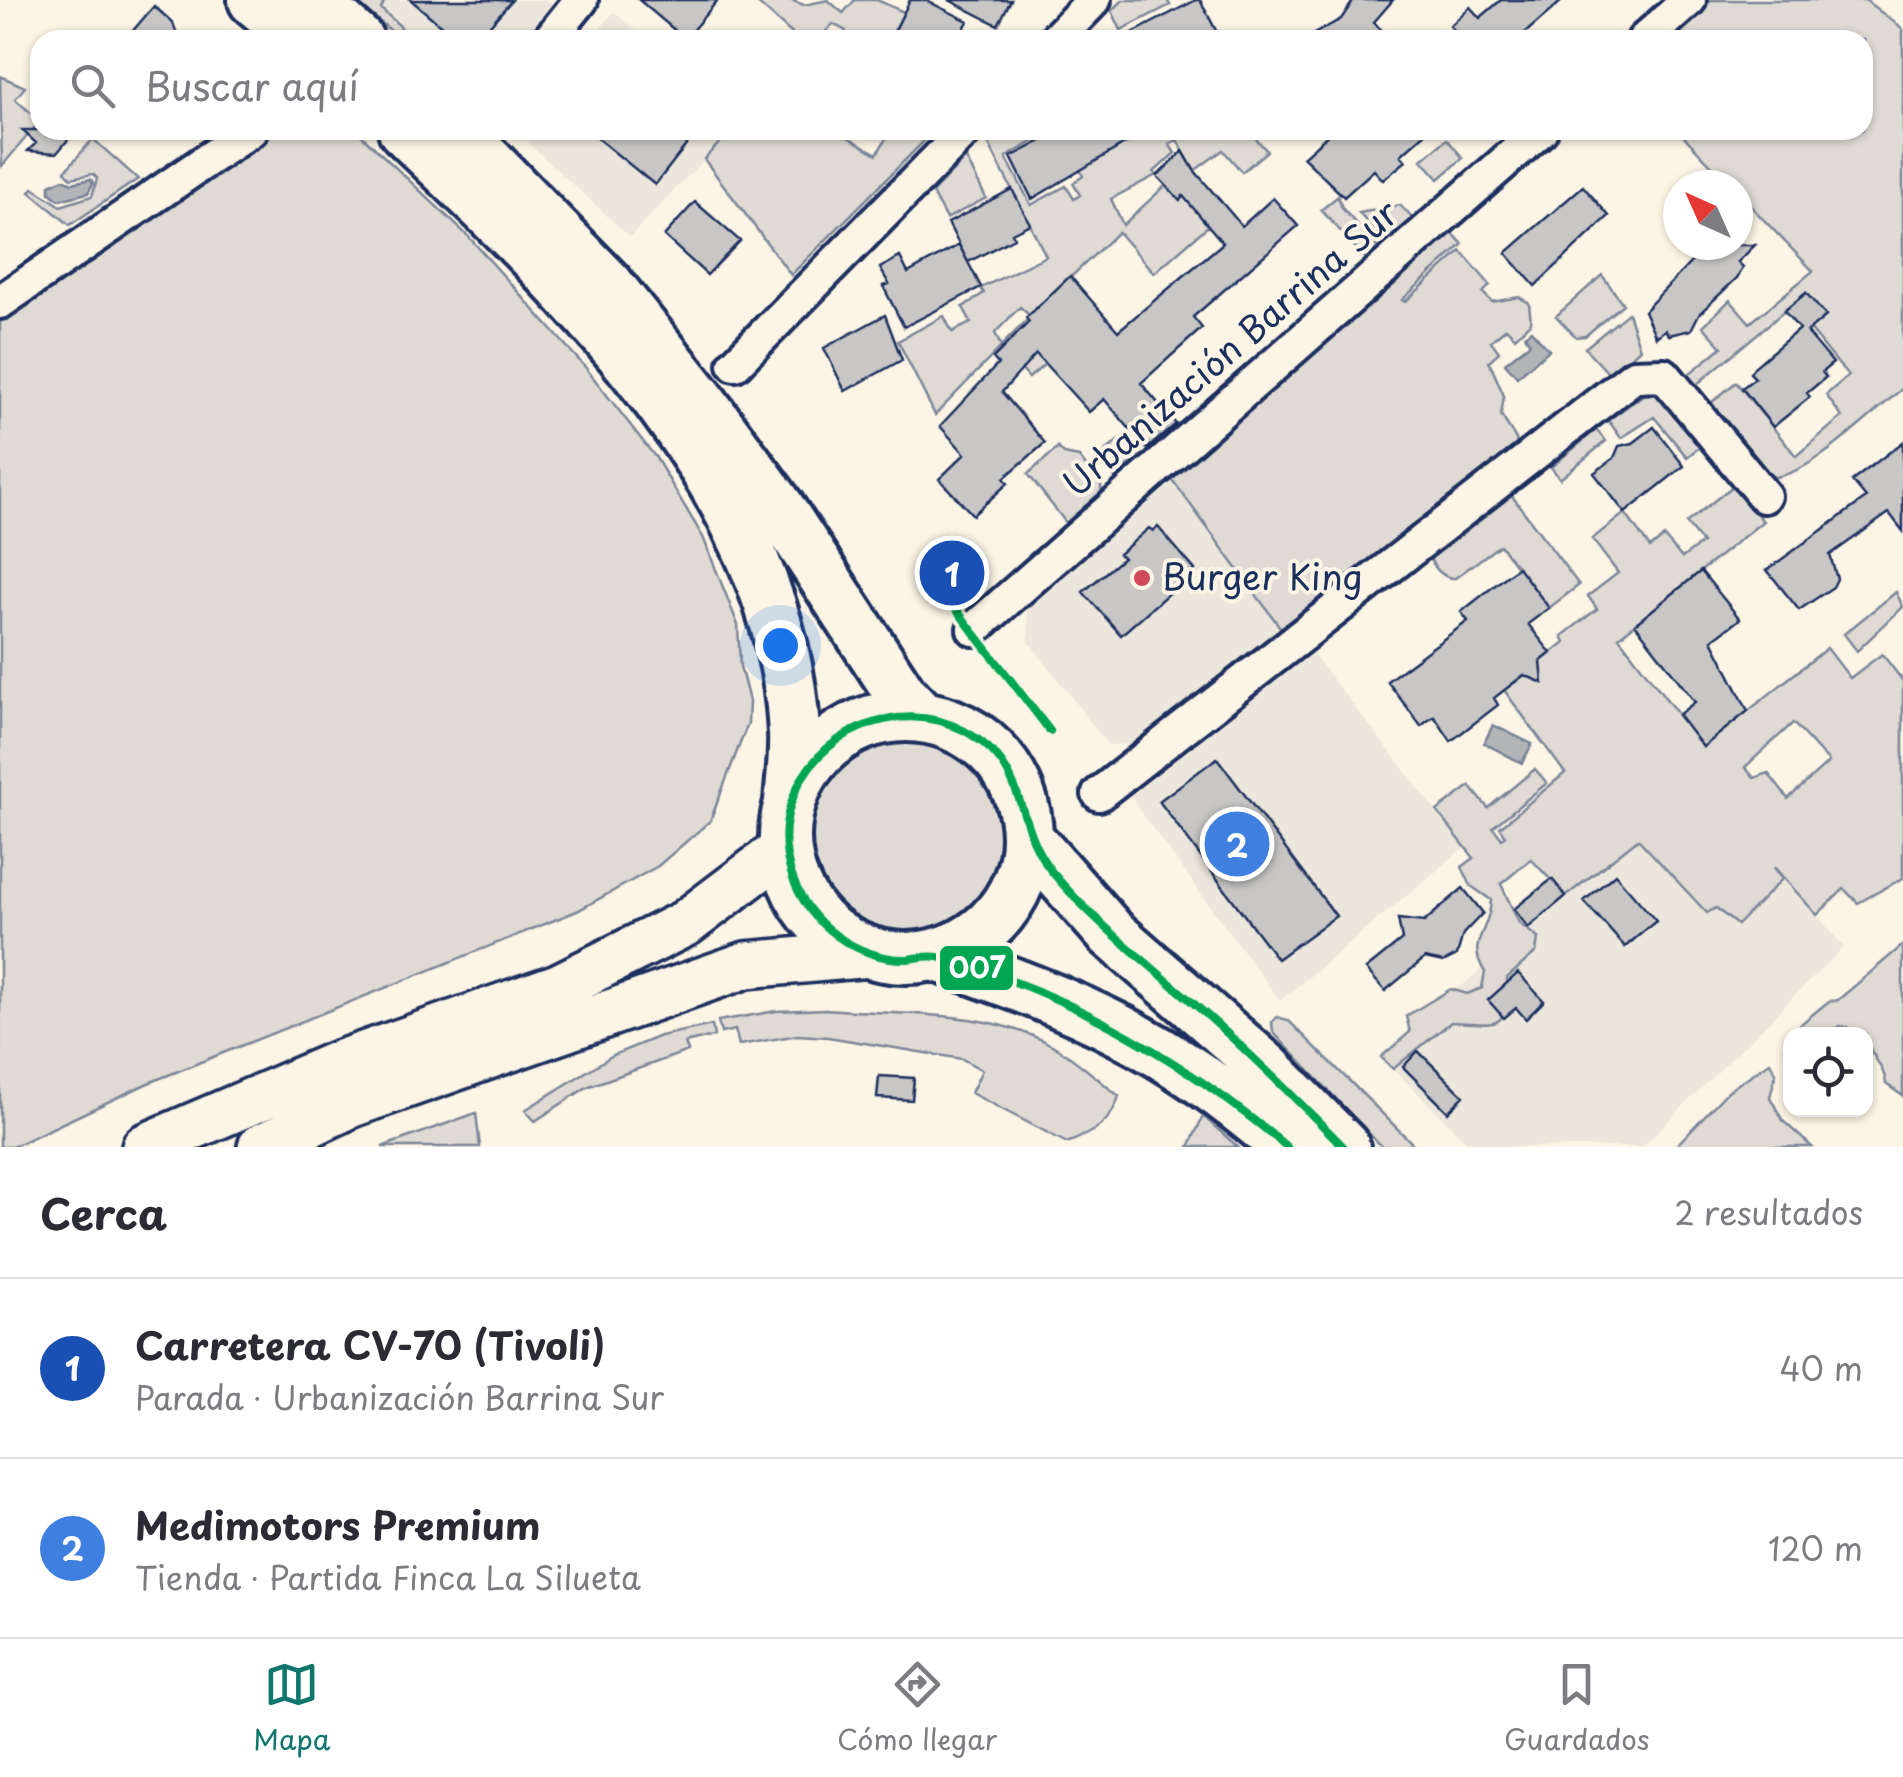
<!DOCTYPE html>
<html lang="es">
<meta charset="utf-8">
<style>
body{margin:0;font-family:"Playpen Sans",sans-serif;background:#f2f2f3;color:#2b2b33}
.controls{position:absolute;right:30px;bottom:30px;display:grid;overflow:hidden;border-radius:20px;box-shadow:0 2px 8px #0004}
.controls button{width:90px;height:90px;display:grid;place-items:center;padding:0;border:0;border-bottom:2px solid #e1e1e2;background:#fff;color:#2b2b33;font:50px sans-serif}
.compass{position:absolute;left:1663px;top:170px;width:90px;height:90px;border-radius:50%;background:#fff;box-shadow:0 2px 8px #0004;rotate:315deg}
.you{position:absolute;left:780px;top:645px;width:35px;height:35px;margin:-25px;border:8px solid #fff;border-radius:50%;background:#1a73e8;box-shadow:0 0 0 15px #1a73e833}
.badge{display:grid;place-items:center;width:65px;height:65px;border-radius:50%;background:#0f766e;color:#fff;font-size:32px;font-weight:700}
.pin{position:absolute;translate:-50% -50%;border:5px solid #fff;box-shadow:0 2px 10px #0006}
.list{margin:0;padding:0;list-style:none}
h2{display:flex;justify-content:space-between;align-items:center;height:130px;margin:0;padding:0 40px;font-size:42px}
h2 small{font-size:32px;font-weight:400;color:#7c7c81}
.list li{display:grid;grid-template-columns:65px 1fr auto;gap:30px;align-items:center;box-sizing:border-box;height:180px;padding:0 40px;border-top:2px solid #e1e1e2}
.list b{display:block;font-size:38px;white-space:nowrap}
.list p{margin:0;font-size:32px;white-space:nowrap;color:#7c7c81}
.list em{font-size:32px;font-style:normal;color:#7c7c81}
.icon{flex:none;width:55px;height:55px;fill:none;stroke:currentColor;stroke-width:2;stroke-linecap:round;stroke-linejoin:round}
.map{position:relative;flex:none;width:1903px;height:1147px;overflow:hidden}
.search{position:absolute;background:#fff;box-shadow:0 2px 8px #0004;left:30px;right:30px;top:30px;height:110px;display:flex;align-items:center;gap:25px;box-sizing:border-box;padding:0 35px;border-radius:30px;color:#7c7c81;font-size:38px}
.sheet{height:490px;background:#fff}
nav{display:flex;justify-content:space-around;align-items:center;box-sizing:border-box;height:140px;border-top:2px solid #e1e1e2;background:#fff;font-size:28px;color:#7c7c81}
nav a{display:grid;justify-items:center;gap:5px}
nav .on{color:#0f766e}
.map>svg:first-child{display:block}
.built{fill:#ece7dc}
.green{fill:#dfdbd4;stroke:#7d8599;stroke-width:2.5;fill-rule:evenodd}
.water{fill:#b2b4b8;stroke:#767f94;stroke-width:2.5}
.building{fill:#c8c7c6;stroke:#1b2f5e;stroke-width:2.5}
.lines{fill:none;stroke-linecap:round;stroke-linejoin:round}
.street-casing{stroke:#1b2f5e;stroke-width:40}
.secondary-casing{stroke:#1b2f5e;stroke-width:52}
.primary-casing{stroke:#1b2f5e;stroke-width:58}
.street{stroke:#fcf5e5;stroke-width:32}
.secondary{stroke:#fcf5e5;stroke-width:45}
.primary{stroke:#fcf5e5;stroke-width:50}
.bus-1-casing{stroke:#fcf5e5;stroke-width:15}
.bus-1{stroke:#00a651;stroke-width:8}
.poi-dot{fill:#d1495b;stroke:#fcf5e5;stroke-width:4}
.labels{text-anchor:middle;stroke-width:8;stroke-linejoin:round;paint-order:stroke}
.street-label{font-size:35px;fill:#1b2f5e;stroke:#fcf5e5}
.poi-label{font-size:35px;fill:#1b2f5e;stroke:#fcf5e5;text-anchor:start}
.line-badge{stroke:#fcf5e5;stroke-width:4}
.badge-label{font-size:28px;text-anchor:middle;font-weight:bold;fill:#fff}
</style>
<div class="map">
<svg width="1903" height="1147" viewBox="0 0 1903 1147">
<rect width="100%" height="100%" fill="#fcf5e5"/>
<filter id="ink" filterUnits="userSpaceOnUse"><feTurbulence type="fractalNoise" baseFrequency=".01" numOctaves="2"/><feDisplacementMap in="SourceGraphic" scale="20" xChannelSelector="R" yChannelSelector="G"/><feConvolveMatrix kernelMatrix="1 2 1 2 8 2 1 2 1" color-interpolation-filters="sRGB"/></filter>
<g filter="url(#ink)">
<path class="built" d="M385,0H548L554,5L525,40H399L375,20Z
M614,12L634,29L647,40H591Z
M525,130H732L630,237L529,144Z
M1171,478L1285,634L1146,744L1108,745L1029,642L1027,609Z
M1312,653L1465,847L1280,1001L1136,806L1132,795Z
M1705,783L1844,947L1642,1147H1472L1381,1057L1528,928Z"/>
<path class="green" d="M352,0H385L381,9L401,27L396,34L403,40Z
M754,0H790L804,5L828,0L843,13L855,0H877L904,12L890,40H849L843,37L846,31L833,24L818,40H799Z
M1123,0H1167L1170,5L1121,30L1112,11Z
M1711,0H1865L1903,29V388C1872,413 1804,483 1765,477L1709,413L1711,403L1736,382L1796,456L1842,417L1826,395L1848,376L1810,329L1806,293L1696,385L1684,378L1722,347L1703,326L1730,300L1750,323L1813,271L1738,193V185H1730L1678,130H1863V40H1666Z
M0,76L25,87L15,99L40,121L2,166Z
M270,130H356L468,236L585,367L656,458L703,537L738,625L740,666L749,701L748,723L710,821L658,866L577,911L146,1084L12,1147H0V322Z
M732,130H836L877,154L891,130H935L791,275L704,159Z
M994,130L1049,133L1006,157L1031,205L1066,186L1074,199L1080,195L1073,183L1083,176L1075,160L1092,162L1145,130H1248L1267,151L1242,172L1223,150L1194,171L1177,140L1169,144L1175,153L1154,172L1156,175L1111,199L1123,225L1166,185L1180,200L1192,188L1217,218L1154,273L1118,232L1030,316L1020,307L995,333L1001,346L1026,321L1036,333L1090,325L1029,378L1001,347L935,415L898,341L944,316L952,332L971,323L963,307L984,293L981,288L1046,256L986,139Z
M93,139L138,179L70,225L30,192L33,188L61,206L92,196L97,178L93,174L71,178L65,171Z
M1447,139L1463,158L1439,179L1422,160Z
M966,158L986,198L946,219L932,193Z
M1338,196L1342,208L1379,249L1366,259L1321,210Z
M1400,205L1413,219L1385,243L1359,213Z
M1450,231L1463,244L1402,300L1405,302L1461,251L1490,285L1483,293L1492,302L1519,297L1529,303L1531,322L1515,337L1506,328L1491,341L1499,352L1489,361L1504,396L1501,415L1516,439L1518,457L1285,634L1171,478Z
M1602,275L1623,304L1585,336L1576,337L1556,316Z
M1628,313L1640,349L1610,375L1585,348Z
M1649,391L1659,394L1701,446L1687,457L1654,417L1621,438L1608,420Z
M1596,430L1606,441L1560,479L1551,467Z
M1125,435L1142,454L1115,478L1098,458Z
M1058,448L1064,454L1079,457L1101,485L1102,504L1084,520L1067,524L1028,474Z
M1733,486L1763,521L1619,637L1703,747L1827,648L1850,678L1882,654L1903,681V878L1858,903L1844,889L1817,915L1774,867L1782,879L1737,925L1716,908L1707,913L1638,839L1566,896L1531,859L1501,884L1519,923L1538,938L1536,952L1507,978C1506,1035 1499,1023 1451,1022L1393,1069L1381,1057L1410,1032L1406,1016L1451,989L1467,994L1482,988L1485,972C1465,942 1490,933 1491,900L1471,886L1462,867L1474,858L1437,811L1470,786L1488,808L1535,769L1547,783L1493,827L1502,839L1506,836L1500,827L1565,773L1504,690L1525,675L1539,676V663L1565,642L1562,636L1597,609L1588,596L1618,573L1592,539L1625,513L1650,548L1664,537L1682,558L1702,543L1686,523ZM1793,723L1829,762L1788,799L1768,773L1754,778L1745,767Z
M1506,488L1579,585L1549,608L1500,545L1455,578C1444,579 1432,567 1430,556Z
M1896,592L1903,607L1857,651L1844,634Z
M798 837a105 105 0 1 1 210 0a105 105 0 1 1-210 0Z
M1903,945V1096L1886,1084C1885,1065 1866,1052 1866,1034L1840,1026L1827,1034H1790V1057L1786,1055L1785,1037L1829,1001L1838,1000Z
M826,1009C901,1016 984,1008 1052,1045C1076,1059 1097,1079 1119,1096C1112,1123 1092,1133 1067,1143L971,1093L982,1070L962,1059L828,1037L798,1035L739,1045L735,1030L721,1033L718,1021L776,1011Z
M1277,1017L1288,1020L1416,1147H1382L1273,1032L1272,1022Z
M712,1025L714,1036L685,1043L688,1051L587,1087L535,1121L525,1110L613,1055L660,1036Z
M1770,1062L1776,1073L1770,1097L1783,1121L1812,1147H1675L1728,1091Z
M476,1113L480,1147H382Z
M1203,1116L1238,1147H1189Z"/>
<path class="water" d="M63,179L72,183L91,179L93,183L88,193L59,200L50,193V185Z
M1531,330L1549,350L1517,377L1505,363L1530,343L1525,335Z
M1493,725L1532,744L1522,763L1484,743Z"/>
<path class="building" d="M411,0H512L477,40H458Z
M639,0H718L685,39Z
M910,0H925L968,21L958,40H890Z
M949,0H1011L998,25Z
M1200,0L1221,40H1119L1196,0Z
M1354,0H1393L1374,22L1390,40H1303L1341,19Z
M1501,0H1563L1517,40H1455L1460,36L1450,26L1470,7L1480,18Z
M154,6L173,23L179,40H125Z
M22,130H76L57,153L28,151L36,143Z
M587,130H698L655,185Z
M1063,130H1148L1032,199L1011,157Z
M1333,130H1429L1401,155L1406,161L1383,180L1374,170L1344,197L1303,157Z
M1183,151L1194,170L1242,226L1273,198L1298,226L1193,317L1202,328L1141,383L1176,424L1147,449L1104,399L1089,412L1036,354L1002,392L1045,443L1004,478L1008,483L973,515L939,479L965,454L940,426L998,364L993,358L1029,322L1026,318L1070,276L1118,331L1223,243L1183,196L1180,200L1157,176Z
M1583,186L1609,216L1535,286L1506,253Z
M1012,189L1030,224L1012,233L1014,238L968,262L948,223Z
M695,202L740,241L707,275L664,236Z
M959,245L981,287L904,327L883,286L889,284L880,268L900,257L908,273Z
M1680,245H1755L1738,262L1743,267L1737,278L1699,314L1691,330L1669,335L1665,330L1656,337L1644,311L1693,260Z
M1806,293L1826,316L1807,332L1833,363L1822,372L1826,377L1807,393L1810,397L1773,427L1742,388L1755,378L1750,373L1754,367L1799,329L1784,311Z
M885,315L902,360L845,391L824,348Z
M1654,427L1684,466L1625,513L1594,473L1614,458L1619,446L1633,443Z
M1903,442V531L1889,513L1830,555L1837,579L1833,587L1799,610L1767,570L1866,498L1852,481Z
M1158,527L1195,570L1121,635L1083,592L1123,558L1119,554L1149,528L1153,531Z
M1518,567L1549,608L1528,624L1551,653L1541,661L1543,683L1524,675L1494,698L1498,705L1451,741L1434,716L1421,726L1387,681L1468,621L1461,612Z
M1701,571L1740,619L1712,640L1748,711L1703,747L1678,715L1695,702L1635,624Z
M1217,758L1336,916L1277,959L1159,801Z
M1615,874L1656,921L1625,947L1584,901Z
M1552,879L1566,896L1528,928L1514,909Z
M1463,888L1483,913L1463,934L1457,955L1443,962L1425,958L1385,991L1366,969L1402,940L1398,919L1424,922Z
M1518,973L1544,1001L1526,1019L1516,1008L1504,1018L1488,1000Z
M1418,1051L1464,1096L1448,1112L1403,1067Z
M879,1076L914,1078L912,1100L877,1098Z"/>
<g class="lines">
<defs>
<path id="street" d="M549,40L581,0
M1055,40L1094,0
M1644,40L1689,0
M0,302L251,130
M735,364L966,130
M974,629L1541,130
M1099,794L1634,376L1664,375L1764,496"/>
<path id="secondary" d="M145,1147L338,1064L558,987L686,923L785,848
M261,1147L352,1104L746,965L870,954"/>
<path id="primary" d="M254,0L302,40
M312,0L358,40
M404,130C571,289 783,487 794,733C795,755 792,779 790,801
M457,130L608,285L699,399L777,505L902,696L923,717
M785 837a121 121 0 1 1 242 0a121 121 0 1 1-242 0Z
M1028,839L1110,932L1266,1068L1344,1147
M934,955C1080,1006 1170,1043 1287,1147"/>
</defs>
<use href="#street" class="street-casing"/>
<use href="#secondary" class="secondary-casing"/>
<use href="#primary" class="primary-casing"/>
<use href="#street" class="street"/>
<use href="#secondary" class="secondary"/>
<use href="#primary" class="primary"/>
<defs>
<path id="bus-1" d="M935,582L1050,731
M1287,1147C1197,1071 1100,1011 988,972C972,967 955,960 938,957C928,955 918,958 908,959C883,960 856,950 837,936C795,906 775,852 791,803C813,733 897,696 963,730C1032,767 1011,821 1052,872C1093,921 1143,959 1191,1001C1244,1047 1294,1097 1344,1147"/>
</defs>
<use href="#bus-1" class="bus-1-casing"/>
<use href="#bus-1" class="bus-1"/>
</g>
</g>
<circle class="poi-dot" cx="1142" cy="578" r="10"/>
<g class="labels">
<g class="street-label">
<text transform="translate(1231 349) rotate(-41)" y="12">Urbanización Barrina Sur</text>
</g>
<g class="poi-label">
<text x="1162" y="590">Burger King</text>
</g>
</g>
<rect class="line-badge" x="938" y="944" width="77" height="48" rx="10" fill="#00a651"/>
<g class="badge-label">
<text x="977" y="978">007</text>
</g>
</svg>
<div class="controls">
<button><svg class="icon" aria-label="locate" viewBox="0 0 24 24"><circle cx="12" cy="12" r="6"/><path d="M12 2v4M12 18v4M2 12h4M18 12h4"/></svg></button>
</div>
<svg class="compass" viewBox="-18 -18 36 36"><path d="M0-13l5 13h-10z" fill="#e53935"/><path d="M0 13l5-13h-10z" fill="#7c7c81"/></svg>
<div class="you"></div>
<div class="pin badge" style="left:952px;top:573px;background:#1a4fb4">1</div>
<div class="pin badge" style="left:1237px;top:844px;background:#3f7fe0">2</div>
<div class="search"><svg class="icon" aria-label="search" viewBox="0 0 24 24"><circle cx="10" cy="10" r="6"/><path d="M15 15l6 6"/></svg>Buscar aquí</div>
</div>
<section class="sheet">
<h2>Cerca<small>2 resultados</small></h2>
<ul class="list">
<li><span class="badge" style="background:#1a4fb4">1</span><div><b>Carretera CV-70 (Tivoli)</b><p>Parada · Urbanización Barrina Sur</p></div><em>40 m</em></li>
<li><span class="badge" style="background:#3f7fe0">2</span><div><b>Medimotors Premium</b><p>Tienda · Partida Finca La Silueta</p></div><em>120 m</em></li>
</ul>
</section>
<nav>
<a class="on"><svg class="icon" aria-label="map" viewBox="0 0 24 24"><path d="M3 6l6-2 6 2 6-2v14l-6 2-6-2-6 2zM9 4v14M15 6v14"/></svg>Mapa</a>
<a><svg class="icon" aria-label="directions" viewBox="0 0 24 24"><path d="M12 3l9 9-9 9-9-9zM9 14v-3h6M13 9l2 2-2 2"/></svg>Cómo llegar</a>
<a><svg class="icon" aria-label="saved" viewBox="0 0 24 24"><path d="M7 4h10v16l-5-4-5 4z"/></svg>Guardados</a>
</nav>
